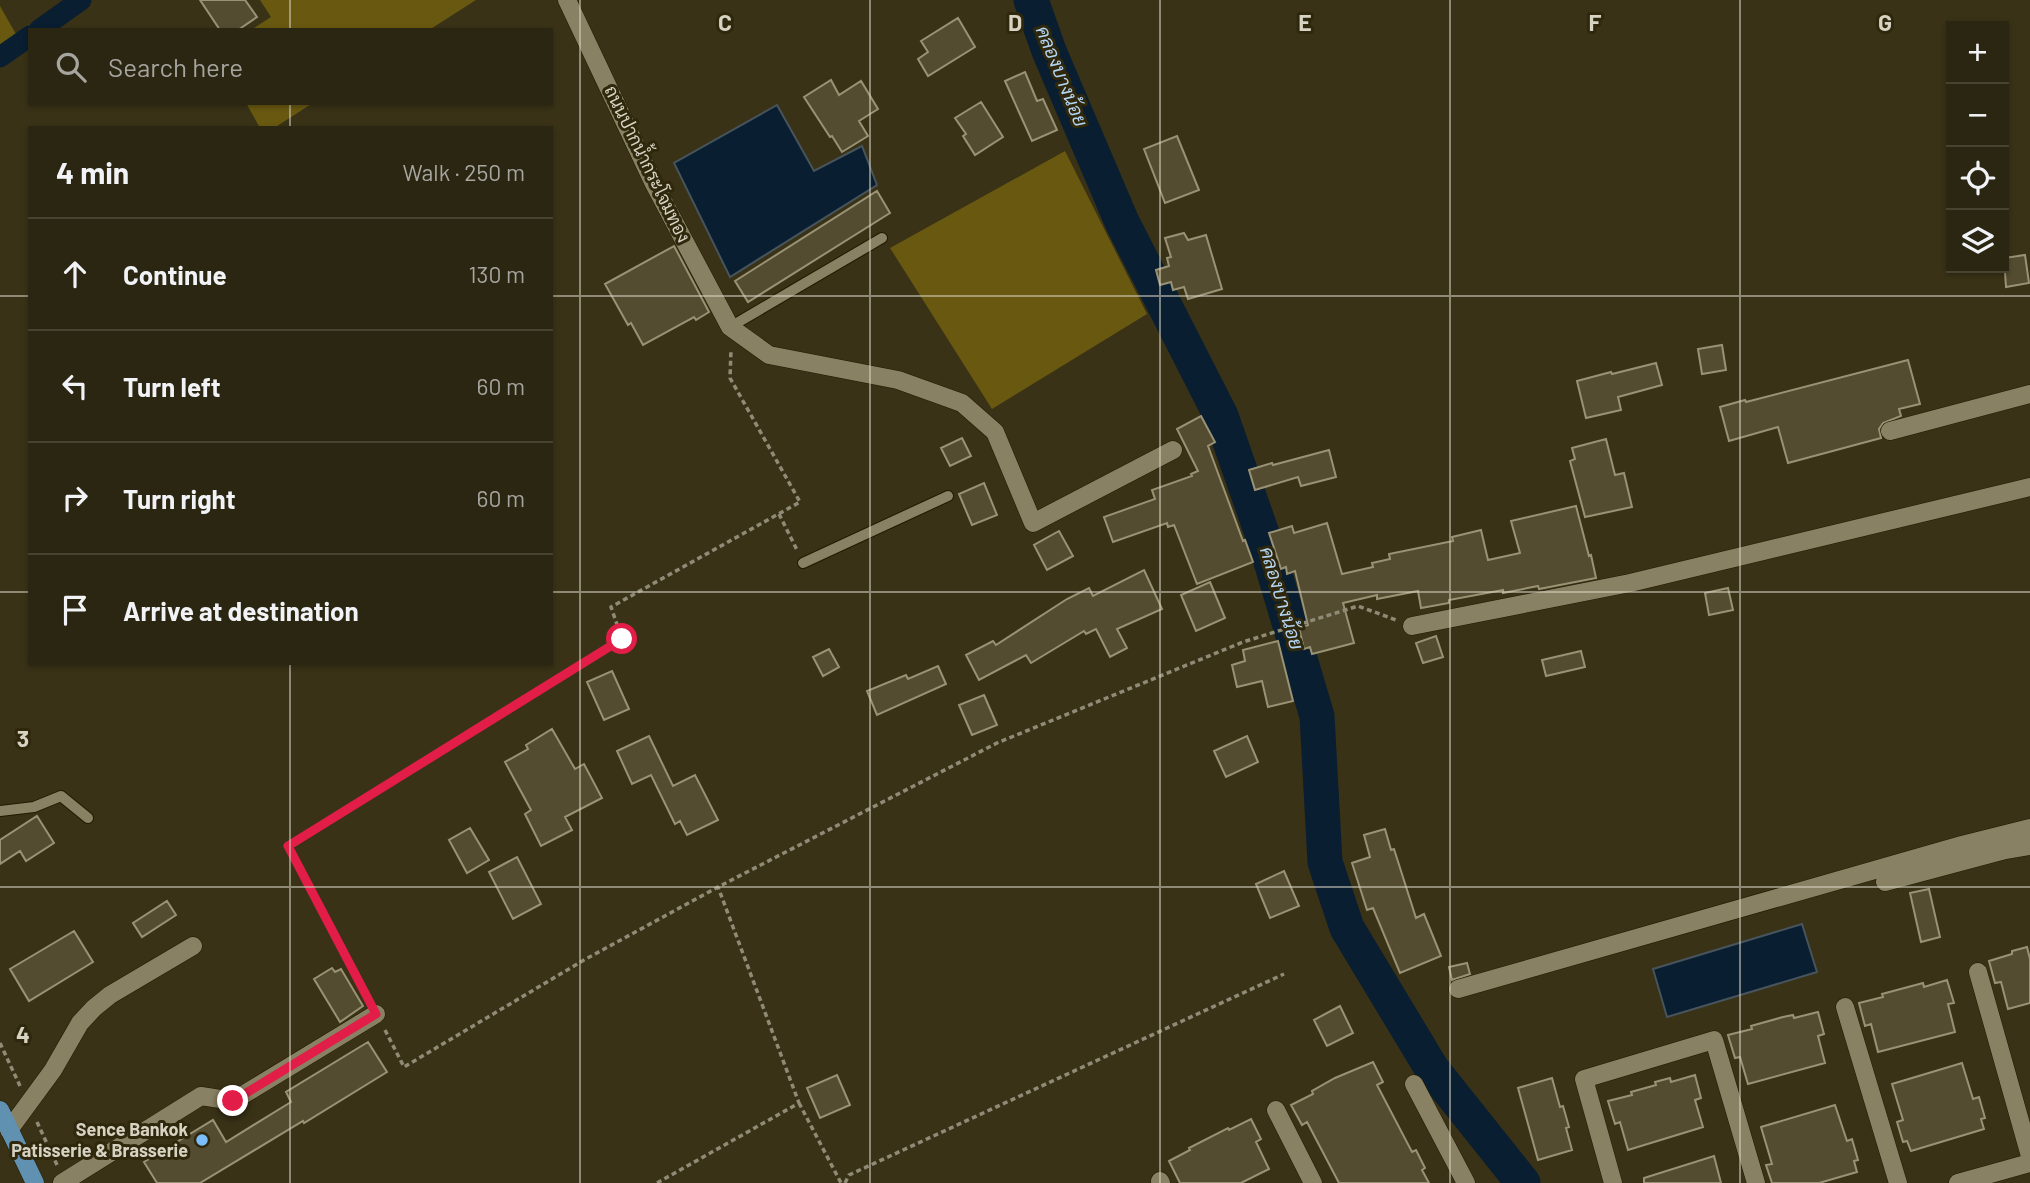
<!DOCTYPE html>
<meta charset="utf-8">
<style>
body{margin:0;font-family:Barlow,Sarabun,sans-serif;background:#37321f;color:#f1f3f6}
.controls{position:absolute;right:21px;top:21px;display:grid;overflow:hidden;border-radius:0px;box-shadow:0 2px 5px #0004}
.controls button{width:63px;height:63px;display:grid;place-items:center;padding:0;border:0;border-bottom:2px solid #474331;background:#2b2611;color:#f1f3f6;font:35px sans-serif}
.stop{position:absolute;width:21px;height:21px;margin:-16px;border:5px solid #e11d48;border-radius:50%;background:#fff}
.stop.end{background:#e11d48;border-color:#fff;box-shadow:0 2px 7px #0008}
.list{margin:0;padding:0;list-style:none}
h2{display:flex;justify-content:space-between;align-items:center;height:91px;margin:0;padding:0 28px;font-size:30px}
h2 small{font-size:23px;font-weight:400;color:#a6a59f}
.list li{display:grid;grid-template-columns:46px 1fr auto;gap:21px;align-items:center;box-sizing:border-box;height:112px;padding:0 28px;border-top:2px solid #474331}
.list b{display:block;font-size:26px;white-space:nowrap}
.list em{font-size:23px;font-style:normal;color:#a6a59f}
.icon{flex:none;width:38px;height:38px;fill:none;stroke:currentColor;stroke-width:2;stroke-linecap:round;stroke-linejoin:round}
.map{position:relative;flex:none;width:2030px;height:1183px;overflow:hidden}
.search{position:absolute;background:#2b2611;box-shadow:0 2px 5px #0004;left:28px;top:28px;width:525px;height:77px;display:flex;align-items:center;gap:18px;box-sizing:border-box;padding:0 24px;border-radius:0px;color:#a6a59f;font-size:26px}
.panel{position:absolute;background:#2b2611;box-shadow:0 2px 5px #0004;left:28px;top:126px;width:525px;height:539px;border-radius:0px}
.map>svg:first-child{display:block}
.forest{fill:#685810}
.water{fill:#091e30;stroke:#47545c;stroke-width:2}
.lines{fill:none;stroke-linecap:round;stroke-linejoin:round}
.canal{stroke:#091e30;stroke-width:21}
.river{stroke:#091e30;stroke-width:35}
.building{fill:#544c30;stroke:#9a9274;stroke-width:2}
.lane-casing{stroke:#211a00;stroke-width:12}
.street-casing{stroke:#211a00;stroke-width:19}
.primary-casing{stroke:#211a00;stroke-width:19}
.path{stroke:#908b76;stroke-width:3.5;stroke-dasharray:5 3.5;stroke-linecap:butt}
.lane{stroke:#898163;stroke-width:10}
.street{stroke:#898163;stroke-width:18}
.primary{stroke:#6091b0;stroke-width:18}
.route{stroke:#e11d48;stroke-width:9}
.grid{fill:none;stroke:#d7d3c3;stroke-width:2;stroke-opacity:0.55}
.poi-dot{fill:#7cbef9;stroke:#2f280c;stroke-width:2.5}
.labels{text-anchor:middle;stroke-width:6;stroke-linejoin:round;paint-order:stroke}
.street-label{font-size:18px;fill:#d7d3c3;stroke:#2f280c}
.poi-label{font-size:18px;font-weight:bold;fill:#d7d3c3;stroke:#2f280c;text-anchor:end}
.water-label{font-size:19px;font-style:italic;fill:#b3d4f3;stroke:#2f280c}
.grid-label{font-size:23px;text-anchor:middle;font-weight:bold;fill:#d7d3c3;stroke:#2f280c;stroke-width:6;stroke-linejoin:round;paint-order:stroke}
</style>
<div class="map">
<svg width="2030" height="1183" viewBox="0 0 2030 1183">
<rect width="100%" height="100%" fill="#393217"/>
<path class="forest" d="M260,0H476L429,30H251L271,17Z
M0,6L16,34L0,45Z
M246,103H313L274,128H260Z
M1065,151L1147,314L992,409L890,248Z"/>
<path class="water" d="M777,105L814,171L862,146L877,185L730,277L674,163Z
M1802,924L1817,972L1667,1017L1653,969Z"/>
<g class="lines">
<path class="canal" d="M39,30L81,0
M0,57L30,36"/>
<path class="river" d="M1031,0L1049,51L1122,222L1221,416L1266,545L1317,716L1325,862L1347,928L1432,1069L1523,1183"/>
</g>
<path class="building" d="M200,0H245L257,17L238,30H220Z
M958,18L975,47L928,76L918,59L928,52L921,41Z
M1025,72L1037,101L1043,99L1057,130L1032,141L1005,81Z
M831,80L839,95L861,81L878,109L859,121L868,136L842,152L832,136L830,137L804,97Z
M981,102L1003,137L975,155L963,136L966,134L955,118Z
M1177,136L1199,190L1165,203L1144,149Z
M877,191L890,213L748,302L735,281Z
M1184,233L1188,240L1206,235L1222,289L1188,299L1184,287L1173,290L1171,282L1160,285L1156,270L1169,266L1167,258L1171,257L1165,238Z
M674,246L709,312L696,320L694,317L643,345L631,323L628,325L605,284Z
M2025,255L2029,283L2006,287L2004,258Z
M1722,345L1726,370L1702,374L1698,349Z
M1908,360L1920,404L1899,409L1901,416L1883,423L1879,429L1881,438L1788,463L1778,427L1729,441L1720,407L1745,400L1746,402Z
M1656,363L1662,385L1618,397L1621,410L1586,418L1577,381L1611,372L1612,374Z
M1201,416L1215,442L1208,446L1243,541L1245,540L1253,562L1197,584L1174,525L1168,527L1167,523L1113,542L1104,517L1155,499L1152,490L1192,476L1191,474L1198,471L1177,429Z
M962,438L971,456L950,466L941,448Z
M1606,439L1615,475L1624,473L1632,507L1585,517L1570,461L1575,459L1572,448Z
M1329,450L1336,477L1301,486L1298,477L1255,490L1249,470L1272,463L1273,465Z
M984,483L997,515L972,525L959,494Z
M1576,506L1589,556L1591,555L1596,578L1539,589L1538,586L1503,593V590L1449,600V603L1421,608L1418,591L1377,599V595L1343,603L1354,643L1312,654L1310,647L1304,649L1299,628L1308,625L1295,571L1287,574L1286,567L1281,569L1269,533L1292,526L1294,533L1327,523L1342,574L1373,567L1372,563L1390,559L1389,554L1453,541L1452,537L1481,530L1488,560L1520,553L1511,521Z
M1059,531L1073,556L1047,570L1034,545Z
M1144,570L1162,609L1117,629L1127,648L1110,657L1096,629L1086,634L1084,631L1031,663L1026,655L979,680L966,655L993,641L996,645L1067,599L1089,588L1093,596Z
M1210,582L1225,618L1196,631L1181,595Z
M1728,588L1733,610L1709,615L1705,593Z
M1436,636L1443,657L1423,663L1416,643Z
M1278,641L1293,701L1268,707L1262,681L1237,687L1232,665L1245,661L1243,650Z
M829,649L839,667L823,676L813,657Z
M1581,651L1585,667L1546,676L1542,660Z
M938,666L946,684L877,715L867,691L906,675L908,679Z
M612,671L629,709L604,720L587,682Z
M984,695L997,725L972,735L959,705Z
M552,729L575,769L584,764L602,798L565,817L572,830L541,846L525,814L531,810L505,762L528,749L526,745Z
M649,736L673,786L695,775L718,820L687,835L680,821L675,824L651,775L632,784L617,751Z
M1247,736L1258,762L1226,777L1214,751Z
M37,816L54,843L26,861L20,851L0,864V840Z
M470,828L489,860L467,873L449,840Z
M1385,829L1391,850L1394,849L1416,918L1424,914L1441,956L1400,973L1373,908L1367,910L1352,863L1370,857L1364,835Z
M517,857L541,904L513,919L489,872Z
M1284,871L1299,906L1270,918L1256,884Z
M1929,889L1940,937L1921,942L1910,893Z
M167,901L176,915L142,937L133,923Z
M74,931L93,962L29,1001L10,969Z
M2027,947L2030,959V1003L2008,1009L2001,982L1995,983L1989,961L2012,954V951Z
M1467,963L1470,974L1452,980L1449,967Z
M332,968L335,972L341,969L363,1006L340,1022L314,979Z
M1947,980L1954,1003L1948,1004L1955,1032L1878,1052L1871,1024L1865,1026L1859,1003L1883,997L1882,994L1923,983L1924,987Z
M1340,1006L1353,1033L1327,1046L1314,1020Z
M1818,1012L1824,1034L1818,1036L1825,1063L1748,1084L1740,1057L1735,1058L1728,1035L1752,1029L1751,1026L1783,1017L1793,1015L1794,1018Z
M368,1042L387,1072L304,1123L303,1121L200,1183H157L144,1162L213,1120L226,1142L291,1102L286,1092Z
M1373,1062L1383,1082L1377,1085L1412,1152L1416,1150L1425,1168L1422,1170L1429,1183H1339L1307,1122L1302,1125L1291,1105L1313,1094L1312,1091L1335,1078Z
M1962,1063L1973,1099L1979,1097L1985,1118L1981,1119L1984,1129L1911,1151L1907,1141L1903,1142L1897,1122L1903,1120L1892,1084Z
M837,1075L850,1105L820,1118L807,1088Z
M1695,1075L1701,1098L1695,1100L1703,1127L1628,1150L1620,1122L1615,1124L1608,1101L1632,1095L1631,1092L1656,1085L1655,1082L1670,1078L1671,1082Z
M1552,1078L1560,1107L1563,1106L1569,1127L1566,1128L1572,1150L1538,1160L1518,1088Z
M1835,1105L1847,1141L1852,1139L1858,1160L1854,1161L1857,1172L1819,1183H1772L1766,1165L1772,1164L1761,1127Z
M1251,1119L1261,1139L1256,1142L1269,1169L1241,1183H1180L1169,1161L1190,1150L1189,1148L1228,1128L1229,1130Z
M1714,1156L1721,1183H1644V1178Z"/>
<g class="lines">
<defs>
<path id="lane" d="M730,327L882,238
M803,563L948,496
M0,811L34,807L61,796L88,818"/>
<path id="street" d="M567,0L653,182L730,327L769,355L898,380L962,403L995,432L1033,523L1173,450
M1890,431L2030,394
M1412,626L1630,583L2030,487
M1885,882L2005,850L2030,846
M1978,972L2030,1156
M1458,989L1962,845L2030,828
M1845,1007L1898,1183
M1414,1084L1466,1183
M1276,1110L1313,1183
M9,1130L53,1070L80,1023L94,1008L110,995L193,946
M1160,1181L1161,1183
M62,1183L201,1096L233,1101L376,1014
M1613,1183L1584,1079L1714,1040L1756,1183
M1958,1183L2030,1163"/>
<path id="primary" d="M0,1110L35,1183"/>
</defs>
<use href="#lane" class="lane-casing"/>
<use href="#street" class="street-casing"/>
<use href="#primary" class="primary-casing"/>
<path class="path" d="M779,514L797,550
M368,998L288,847L622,639L611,607L800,502L730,378L731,350
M385,1030L404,1067L584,960L718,887L997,743L1243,642L1358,606L1396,620
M0,1043L20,1086
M799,1103L841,1183
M37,1122L57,1165
M657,1183L799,1103L718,887
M845,1183L849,1175L1284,974"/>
<use href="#lane" class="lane"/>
<use href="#street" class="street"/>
<use href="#primary" class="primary"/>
</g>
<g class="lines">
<path class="route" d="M233,1101L376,1014L288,846L622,639"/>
</g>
<path class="grid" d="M290,0V30M580,0V1183M870,0V1183M1160,0V1183M1450,0V1183M1740,0V1183M290,103V128M0,296H30M551,296H2030M0,592H30M551,592H2030M290,663V1183M0,887H2030"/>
<circle class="poi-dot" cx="202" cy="1140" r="7"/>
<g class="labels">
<g class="street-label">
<text transform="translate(647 164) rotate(64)" y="6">ถนนปากน้ำกระโจมทอง</text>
</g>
<g class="poi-label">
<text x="188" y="1136">Sence Bankok<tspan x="188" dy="21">Patisserie &amp; Brasserie</tspan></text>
</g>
<g class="water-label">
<text transform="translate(1062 76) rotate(68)" y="7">คลองบางน้อย</text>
<text transform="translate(1282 598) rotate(73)" y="7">คลองบางน้อย</text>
</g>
</g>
<g class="grid-label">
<text x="725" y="31">C</text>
<text x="1015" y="31">D</text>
<text x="1305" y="31">E</text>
<text x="1595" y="31">F</text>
<text x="1885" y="31">G</text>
<text x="23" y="747">3</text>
<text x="23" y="1043">4</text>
</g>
</svg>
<div class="controls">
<button>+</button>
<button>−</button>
<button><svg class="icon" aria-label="locate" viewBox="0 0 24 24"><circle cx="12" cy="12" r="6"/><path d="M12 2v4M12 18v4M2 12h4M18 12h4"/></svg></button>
<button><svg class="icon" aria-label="layers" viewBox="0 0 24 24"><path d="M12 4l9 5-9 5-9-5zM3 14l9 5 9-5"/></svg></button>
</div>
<div class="stop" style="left:622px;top:639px"></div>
<div class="stop end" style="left:233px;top:1101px"></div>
<div class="search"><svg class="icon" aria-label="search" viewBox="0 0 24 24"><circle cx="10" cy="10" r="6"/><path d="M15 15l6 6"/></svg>Search here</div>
<section class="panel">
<h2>4 min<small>Walk · 250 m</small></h2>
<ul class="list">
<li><svg class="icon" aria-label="ahead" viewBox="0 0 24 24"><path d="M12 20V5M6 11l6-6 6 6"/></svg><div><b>Continue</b></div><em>130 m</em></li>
<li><svg class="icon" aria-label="left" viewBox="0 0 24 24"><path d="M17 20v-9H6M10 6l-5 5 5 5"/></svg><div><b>Turn left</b></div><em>60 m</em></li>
<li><svg class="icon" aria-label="right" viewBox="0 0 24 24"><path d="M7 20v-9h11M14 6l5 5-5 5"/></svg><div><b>Turn right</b></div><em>60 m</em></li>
<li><svg class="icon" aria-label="arrive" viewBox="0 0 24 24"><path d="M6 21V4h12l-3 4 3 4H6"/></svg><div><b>Arrive at destination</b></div></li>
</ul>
</section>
</div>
